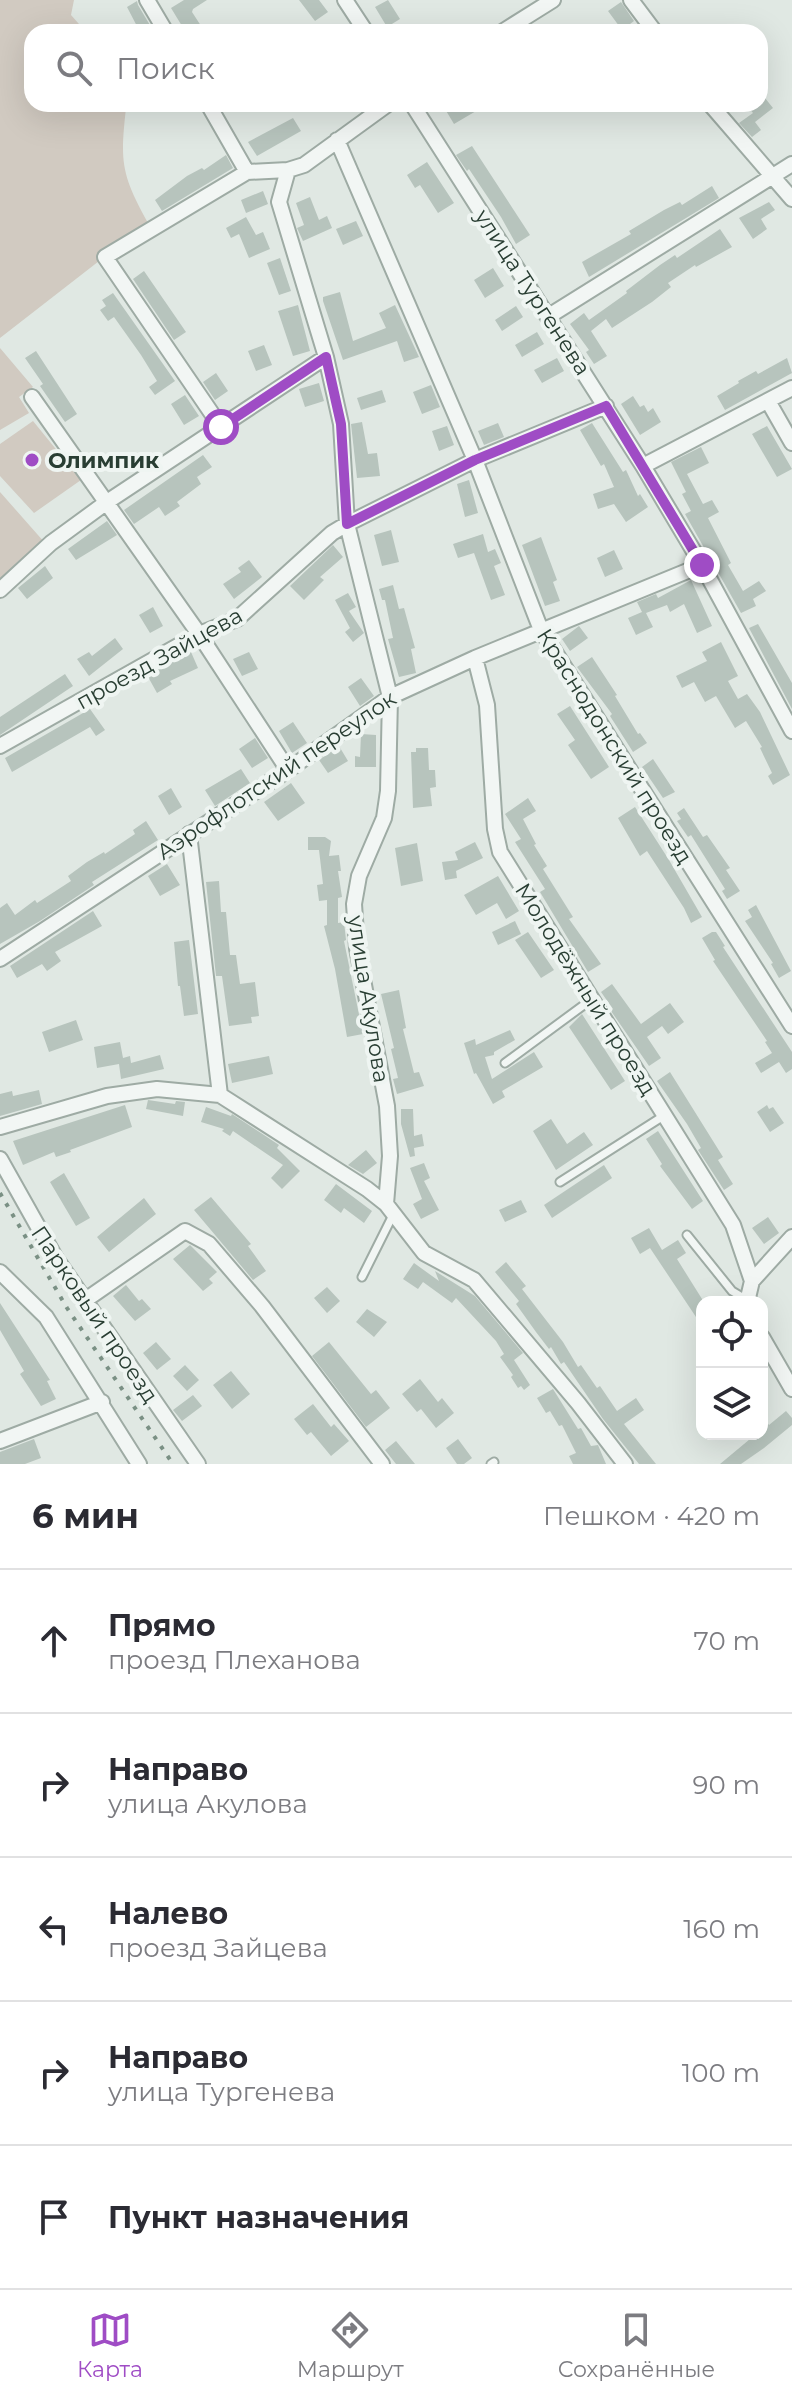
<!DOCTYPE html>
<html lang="ru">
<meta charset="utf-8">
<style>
body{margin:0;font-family:Montserrat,sans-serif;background:#f7f7f7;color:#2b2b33}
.controls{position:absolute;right:24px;bottom:24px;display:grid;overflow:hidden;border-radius:16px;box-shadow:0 8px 32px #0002}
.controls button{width:72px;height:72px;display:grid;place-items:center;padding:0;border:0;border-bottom:2px solid #e1e1e2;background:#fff;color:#2b2b33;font:40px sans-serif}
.stop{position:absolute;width:24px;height:24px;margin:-18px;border:6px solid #9f4cc5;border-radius:50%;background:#fff}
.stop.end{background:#9f4cc5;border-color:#fff;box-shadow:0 2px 8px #0008}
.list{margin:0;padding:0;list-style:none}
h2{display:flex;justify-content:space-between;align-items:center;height:104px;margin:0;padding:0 32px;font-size:34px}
h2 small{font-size:26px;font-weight:400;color:#7c7c81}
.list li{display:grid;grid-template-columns:52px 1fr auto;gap:24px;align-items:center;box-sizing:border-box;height:144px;padding:0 32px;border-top:2px solid #e1e1e2}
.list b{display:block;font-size:30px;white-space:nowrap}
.list p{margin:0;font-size:26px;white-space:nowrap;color:#7c7c81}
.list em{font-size:26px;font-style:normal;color:#7c7c81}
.icon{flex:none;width:44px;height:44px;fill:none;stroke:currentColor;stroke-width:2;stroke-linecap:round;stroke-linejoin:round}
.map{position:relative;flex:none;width:792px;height:1464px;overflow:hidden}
.search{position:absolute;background:#fff;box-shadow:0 8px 32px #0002;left:24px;right:24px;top:24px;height:88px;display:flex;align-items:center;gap:20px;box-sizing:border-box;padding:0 28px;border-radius:24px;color:#7c7c81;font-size:30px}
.sheet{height:824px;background:#fff}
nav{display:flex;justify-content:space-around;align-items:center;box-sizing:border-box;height:112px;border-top:2px solid #e1e1e2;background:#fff;font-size:22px;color:#7c7c81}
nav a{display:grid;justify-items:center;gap:4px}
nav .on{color:#9f4cc5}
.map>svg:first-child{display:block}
.green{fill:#d1cac1}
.building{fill:#b7c4bd}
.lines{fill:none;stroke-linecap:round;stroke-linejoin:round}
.service-casing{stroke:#9eaba4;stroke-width:11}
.minor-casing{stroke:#9eaba4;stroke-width:18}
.service{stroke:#f2f6f4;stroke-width:7}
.minor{stroke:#f2f6f4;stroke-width:14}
.rail{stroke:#7a9084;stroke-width:4;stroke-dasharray:4 8;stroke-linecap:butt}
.route{stroke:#9f4cc5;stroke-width:10}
.poi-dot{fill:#9f4cc5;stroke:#eff5f2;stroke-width:3}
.labels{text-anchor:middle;stroke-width:8;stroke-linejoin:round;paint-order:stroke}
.street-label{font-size:22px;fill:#293e33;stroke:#eff5f2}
.poi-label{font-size:22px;font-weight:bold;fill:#293e33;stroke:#eff5f2;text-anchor:start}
</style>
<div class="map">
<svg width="792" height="1464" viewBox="0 0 792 1464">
<rect width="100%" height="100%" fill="#e0e8e3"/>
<path class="green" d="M0,0H74L71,15L86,32H32V104H129L126,108C120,162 121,174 148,223L0,338Z
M0,348L33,387L19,397L29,413L0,430Z
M33,421L81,480L34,513L0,476V444Z
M0,492L45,543L0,584Z"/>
<path class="building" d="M184,0H207L193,9L192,12L205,32H176L182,26L171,8Z
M299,0H319L328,12L315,21Z
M388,0L400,19L387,27L375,7Z
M137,1L138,5L154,32H140L127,7Z
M621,2L634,21L622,30L608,11Z
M765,98L773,108L755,122L761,130L752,137L739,123L753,113L746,104H760Z
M442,104H488L454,124Z
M293,118L301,131L257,156L248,142Z
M472,146L530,235L516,244L501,217L469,169L467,171L456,155Z
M226,155L233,168L162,211L155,200L187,176L202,168L204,170Z
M427,162L454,203L438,213L420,185L415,188L407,175Z
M712,186L719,198L589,277L582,262L631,234L629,231L664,210L680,202L682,205Z
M263,191L268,204L246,213L241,200Z
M310,197L319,220L327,216L332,228L303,241L297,228L304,225L296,203Z
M769,202L775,210L761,219L767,229L753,239L739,218Z
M246,217L256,235L263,232L270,249L249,258L239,234L231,238L226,228Z
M356,221L363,236L343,245L336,229Z
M720,229L732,247L696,267L695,265L668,283L671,287L652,302L612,328L606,319L591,331L607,356L594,364L586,352L589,350L570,324L584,313L589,320L627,293L626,291L660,265L675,255L677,258Z
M280,258L291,291L279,295L267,263Z
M493,268L504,286L485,298L474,280Z
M144,271L186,332L174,340L133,279Z
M340,292L353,341L386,328L379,313L395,305L419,357L404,362L397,341L343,360L323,301V297Z
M113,293L175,381L155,395L149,387L157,381L141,355L114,317L108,321L100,310L106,306L102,300Z
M298,305L310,351L293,356L278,311Z
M516,306L523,317L502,331L495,320Z
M537,332L544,344L522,357L515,345Z
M264,345L272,365L256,371L248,351Z
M36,351L77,414L65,422L40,386L43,384L25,358Z
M557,358L564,371L542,383L534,370Z
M787,358L792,373L725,410L717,396L739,383L738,381L756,371L758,374Z
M216,373L228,391L215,400L203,382Z
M319,383L324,401L305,407L299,389Z
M431,385L440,407L422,414L413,392Z
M382,390L386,402L361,410L357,398Z
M185,395L199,416L184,425L171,404Z
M633,396L640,407L644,405L648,412L653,408L661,422L640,435L621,404Z
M362,422L368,454L377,453L380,476L357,478L351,424Z
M498,423L504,437L484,445L478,431Z
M592,423L623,472L626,470L638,496L640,494L648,507L626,522L614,504L598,509L593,494L614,487L604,464L601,466L580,430Z
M447,426L454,445L439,451L432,431Z
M767,426L792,469L777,477L752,434Z
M701,447L709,463L687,474L703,504L712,500L719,512L708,518L731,563L728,565L743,591L759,581L766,591L753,599L756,606L741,613L685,514L691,511L682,494L686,492L671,462Z
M203,455L212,467L197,477L201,484L177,502L180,506L165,516L159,507L134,524L124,510Z
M469,480L478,513L465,517L457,484Z
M107,521L117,535L76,560L68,549Z
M391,530L399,562L382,566L374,535Z
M483,534L488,552L495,549L501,563L494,566L505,595L491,600L474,553L458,558L453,544Z
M541,537L557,580L553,582L560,601L545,606L522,545Z
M333,545L343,557L320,577L324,580L304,600L290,586Z
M614,550L623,569L605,577L597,558Z
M249,560L262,577L234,599L223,584L241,572L238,568Z
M45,566L53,578L27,599L18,588Z
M691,580L712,626L697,633L684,604L670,612L667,605L646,613L653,627L636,635L628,618L642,612L637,602L656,594L658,598Z
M393,585L399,609L404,608L415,648L411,649L416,673L399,677L388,639L393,638L385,600H382L379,589Z
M348,593L356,607L349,611L364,633L353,642L345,632L350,628L335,600Z
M153,607L163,626L150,633L139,615Z
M758,624L792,683V709L749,628Z
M579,626L588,638L570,651L562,639Z
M115,638L123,649L89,676L77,659L89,652L92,656Z
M721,642L738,676L728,681L738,699L747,694L760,712L790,775L773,785L768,776L772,773L760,748L762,747L746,721L735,728L716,696L705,702L694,682L682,688L676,676L707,661L702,652Z
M191,652L198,668L170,681L172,684L157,693L147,675Z
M249,652L258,669L242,676L233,659Z
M592,657L617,695L615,696L638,734L640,733L647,743L633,752L610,716L612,714L577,667Z
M65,674L73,686L0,735V717Z
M361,678L374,696L360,706L348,687Z
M570,706L609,767L591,779L568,745L575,740L557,714Z
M90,709L105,730L96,736L90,727L12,772L5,758Z
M293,722L307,743L292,753L279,731Z
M361,734L376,735V767H355V756L360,757Z
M255,738L268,758L252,768L239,749Z
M339,746L348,761L328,773L319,760Z
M416,748H428L429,770H435L436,787L430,788L432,806L413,808L411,752H416Z
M653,759L675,792L663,798L642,767Z
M241,769L250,783L215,806L205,790Z
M291,783L305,803L278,821L264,802Z
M171,788L182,807L169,815L158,796Z
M528,798L536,811L523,819L536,844L534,845L547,866L543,869L573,917L569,919L601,964L588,972L540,892L545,889L515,842L521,839L505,814Z
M635,807L669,860L702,917L691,923L684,908L647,851L640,856L618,818Z
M684,808L703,837L707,835L730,868L726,870L740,891L727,899L722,891L725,889L691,835L688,837L677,821L681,819L677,813Z
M146,821L158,840L92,882L94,885L40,921L0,944V908L7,903L15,915L35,900L37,903L71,881L68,876L87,862L104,852L105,854L135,834L133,830Z
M308,837H325L331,841L329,856L339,855L341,871H338L342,897L338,898V923L344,922L346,940L344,941L363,1034L347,1037L335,969L324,926L327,925V900L319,901L317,885L323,884L319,850H308Z
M475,842L483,858L456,871L457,878L445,880L442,862L458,860L455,852Z
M417,843L423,881L401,886L395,848Z
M167,864L180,885L160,896L148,876Z
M498,876L519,911L506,919L497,903L476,915L464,895Z
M219,881L221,912H226L230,955H236L240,984L255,982L259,1016L251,1017L252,1023L229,1026L222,976H216L206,882Z
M756,905L791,971L779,978L771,964L773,963L745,921L752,917L748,910Z
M93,911L102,926L55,952L61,961L47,971L42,964L17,978L10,966Z
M515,921L521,934L498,945L492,932Z
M528,932L554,970L541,978L515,940Z
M712,932H716L725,946L723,947L792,1052V1069L786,1073L779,1062L761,1073L755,1063L772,1053L765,1042L767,1041L713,961L715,960L702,938Z
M189,940L198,1014L184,1016L180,986H178L174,942Z
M612,984L641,1024L670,1003L684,1022L668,1034L662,1026L647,1037L661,1058L649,1066L611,1011L613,1009L601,992Z
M399,990L406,1028L403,1029L414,1073L419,1072L424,1086L397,1094L393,1079L398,1078L391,1049L394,1048L381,994Z
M582,1014L625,1081L611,1090L569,1027Z
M76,1020L83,1040L49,1052L42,1032Z
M510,1030L515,1040L494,1052V1055L485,1057L492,1079L534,1052L543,1067L502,1091L505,1097L493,1104L476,1073L474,1074L464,1043L475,1039L476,1045Z
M120,1042L123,1058L130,1056L131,1063L160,1055L164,1069L121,1079L119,1064L97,1068L94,1047Z
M269,1056L273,1074L232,1083L228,1064Z
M670,1072L723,1157L718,1160L733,1184L724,1190L698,1150L701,1148L687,1124L657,1081Z
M39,1090L42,1104L0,1116V1094L12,1091L13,1096Z
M148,1100L175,1104L176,1101L185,1102L183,1116L146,1109Z
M125,1105L132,1127L70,1150L71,1152L56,1157L54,1152L23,1165L13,1141Z
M767,1105L769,1109L773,1107L784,1123L770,1132L757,1112Z
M206,1107L231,1116L232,1114L261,1133L279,1145L277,1148L300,1171L282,1189L271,1178L283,1165L233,1131L230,1136L222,1131L224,1129L201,1122Z
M401,1109H413L414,1136L422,1134L424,1146L414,1148L415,1156L410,1157L401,1124Z
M551,1119L567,1144L584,1132L593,1145L556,1170L533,1131Z
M658,1131L703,1201L692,1209L660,1166L662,1164L646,1139Z
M366,1150L377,1163L363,1174L348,1165Z
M424,1163L430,1178L424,1181L439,1210L421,1219L413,1204L422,1199L410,1168Z
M604,1165L612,1178L552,1218L544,1205Z
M64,1173L90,1218L76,1226L50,1182Z
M336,1184L372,1211L364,1223L344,1208L341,1213L324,1200Z
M211,1197L251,1244L248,1246L266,1271L253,1280L194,1210Z
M144,1198L156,1214L109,1252L97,1237Z
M521,1200L527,1212L505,1222L499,1210Z
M768,1217L779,1233L764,1244L752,1228Z
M649,1228L662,1250L678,1240L686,1253L677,1259L702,1299V1326L650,1248L640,1254L631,1238Z
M190,1245L217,1272L209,1279L213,1283L203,1291L173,1259Z
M506,1262L526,1286L522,1289L563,1342L578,1367L581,1365L597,1388L600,1386L617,1411L636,1398L644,1410L624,1424L656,1464H639L603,1419L564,1362L561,1364L551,1347L549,1349L536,1332L516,1304L519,1301L495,1272Z
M414,1263L439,1281L435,1271L475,1296L523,1353L514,1360L530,1385L524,1390L521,1386L518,1388L511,1377L513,1375L500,1357L504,1354L496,1341L456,1298L452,1303L423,1282L418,1289L403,1279Z
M126,1285L139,1301L142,1299L151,1309L135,1321L113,1296Z
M327,1287L340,1301L327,1313L314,1298Z
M0,1303L50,1380L47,1381L56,1399L41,1406L20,1374L24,1371L0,1330Z
M367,1309L387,1322L374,1337L356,1322Z
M156,1342L171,1359L157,1370L143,1353Z
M329,1342L371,1394L376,1390L390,1408L366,1427L312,1356Z
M185,1365L199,1380L187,1391L173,1376Z
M231,1371L250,1394L232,1409L213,1385Z
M420,1379L438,1402L442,1398L454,1413L436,1428L421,1409L417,1412L402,1394Z
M553,1389L578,1429L581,1428L591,1446L598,1445L606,1464H573L569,1456L576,1453L562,1425L559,1426L550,1411L546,1413L537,1398Z
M193,1395L202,1406L182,1421L173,1410Z
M313,1404L331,1427L334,1424L349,1441L331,1456L311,1432L307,1435L294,1419Z
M786,1411L792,1418V1425L764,1448L741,1464H720L756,1434H762V1416L769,1425Z
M34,1439L41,1458L25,1464H0V1452Z
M458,1439L472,1458L464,1464H457L446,1448Z
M396,1441L415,1464H396L385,1450Z"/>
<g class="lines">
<defs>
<path id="service" d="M505,1063L592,999
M560,1182L665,1115
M687,1235L732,1291L747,1300
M362,1277L393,1215
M491,1464L494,1462"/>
<path id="minor" d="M147,0L166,32
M345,0L366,32
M631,0L655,32
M502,32L553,0
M208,104L247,172
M412,104L643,466L702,565L792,731
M710,104L792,199
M337,140L475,460L541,630L792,1026
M288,170L279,202L326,357L341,424L347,524L390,697L388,791L384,818L359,876L354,904L357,948L387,1106L390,1156L386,1204
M549,316L792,164
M32,397L199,634L288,770
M768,401L792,443
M221,427L105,257L247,172L288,170L304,165L388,104
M643,466L792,388
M0,590L51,543L107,502L326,357
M475,658L487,705L495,829L500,852L733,1225L752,1281L747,1302
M0,746L199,634L237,619L332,533L347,524L475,460L606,406
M189,834L220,1095
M0,959L288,770L390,697L475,658L702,565
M0,1127L107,1096L157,1089L220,1095L367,1189L386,1204L424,1253L474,1280L578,1403L625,1464
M0,1159L55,1257L198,1464
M0,1272L46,1317L139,1464
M752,1281L792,1237
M84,1301L185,1231L209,1244L262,1306L382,1464
M762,1337L792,1389
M0,1441L102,1402"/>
</defs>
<use href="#service" class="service-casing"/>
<use href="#minor" class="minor-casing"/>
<use href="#service" class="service"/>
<use href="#minor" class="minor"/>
<path class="rail" d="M0,1193L67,1308L173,1464"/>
</g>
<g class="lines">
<path class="route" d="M221,427L326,357L341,424L347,524L475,460L606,406L702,565"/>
</g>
<circle class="poi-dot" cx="32" cy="460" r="8"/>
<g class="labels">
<g class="street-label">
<text transform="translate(533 292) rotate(57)" y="8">улица Тургенева</text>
<text transform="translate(159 658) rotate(-29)" y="8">проезд Зайцева</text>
<text transform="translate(615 746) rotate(58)" y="8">Краснодонский проезд</text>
<text transform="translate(276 775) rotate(-34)" y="8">Аэрофлотский переулок</text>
<text transform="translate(586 989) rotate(58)" y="8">Молодёжный проезд</text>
<text transform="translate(369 999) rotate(81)" y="8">улица Акулова</text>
<text transform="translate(95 1314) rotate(56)" y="8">Парковый проезд</text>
</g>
<g class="poi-label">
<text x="48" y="468">Олимпик</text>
</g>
</g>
</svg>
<div class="controls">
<button><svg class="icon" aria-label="locate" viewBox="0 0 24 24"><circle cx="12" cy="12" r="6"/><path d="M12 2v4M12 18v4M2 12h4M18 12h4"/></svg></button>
<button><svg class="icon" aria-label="layers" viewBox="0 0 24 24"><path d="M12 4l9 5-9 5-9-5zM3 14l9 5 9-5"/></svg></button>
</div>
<div class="stop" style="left:221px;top:427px"></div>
<div class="stop end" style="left:702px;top:565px"></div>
<div class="search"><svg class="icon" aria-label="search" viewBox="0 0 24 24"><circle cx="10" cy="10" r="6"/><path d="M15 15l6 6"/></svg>Поиск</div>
</div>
<section class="sheet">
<h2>6 мин<small>Пешком · 420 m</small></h2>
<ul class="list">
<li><svg class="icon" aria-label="ahead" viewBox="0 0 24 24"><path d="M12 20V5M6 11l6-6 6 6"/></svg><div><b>Прямо</b><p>проезд Плеханова</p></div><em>70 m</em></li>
<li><svg class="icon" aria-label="right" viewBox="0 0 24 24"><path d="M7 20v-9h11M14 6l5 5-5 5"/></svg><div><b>Направо</b><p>улица Акулова</p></div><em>90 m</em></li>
<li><svg class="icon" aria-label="left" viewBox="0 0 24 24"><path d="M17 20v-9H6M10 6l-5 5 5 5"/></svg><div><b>Налево</b><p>проезд Зайцева</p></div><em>160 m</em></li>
<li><svg class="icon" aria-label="right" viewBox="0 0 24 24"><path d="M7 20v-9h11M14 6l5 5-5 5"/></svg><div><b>Направо</b><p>улица Тургенева</p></div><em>100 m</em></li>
<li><svg class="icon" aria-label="arrive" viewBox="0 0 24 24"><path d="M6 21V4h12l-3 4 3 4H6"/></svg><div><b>Пункт назначения</b></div></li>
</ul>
</section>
<nav>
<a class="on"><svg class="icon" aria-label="map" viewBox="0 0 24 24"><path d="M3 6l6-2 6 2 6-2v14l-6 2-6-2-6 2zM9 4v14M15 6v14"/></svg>Карта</a>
<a><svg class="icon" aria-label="directions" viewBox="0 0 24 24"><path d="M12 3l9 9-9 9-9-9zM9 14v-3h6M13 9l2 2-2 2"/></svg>Маршрут</a>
<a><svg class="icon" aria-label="saved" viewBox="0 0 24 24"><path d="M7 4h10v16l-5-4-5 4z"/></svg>Сохранённые</a>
</nav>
